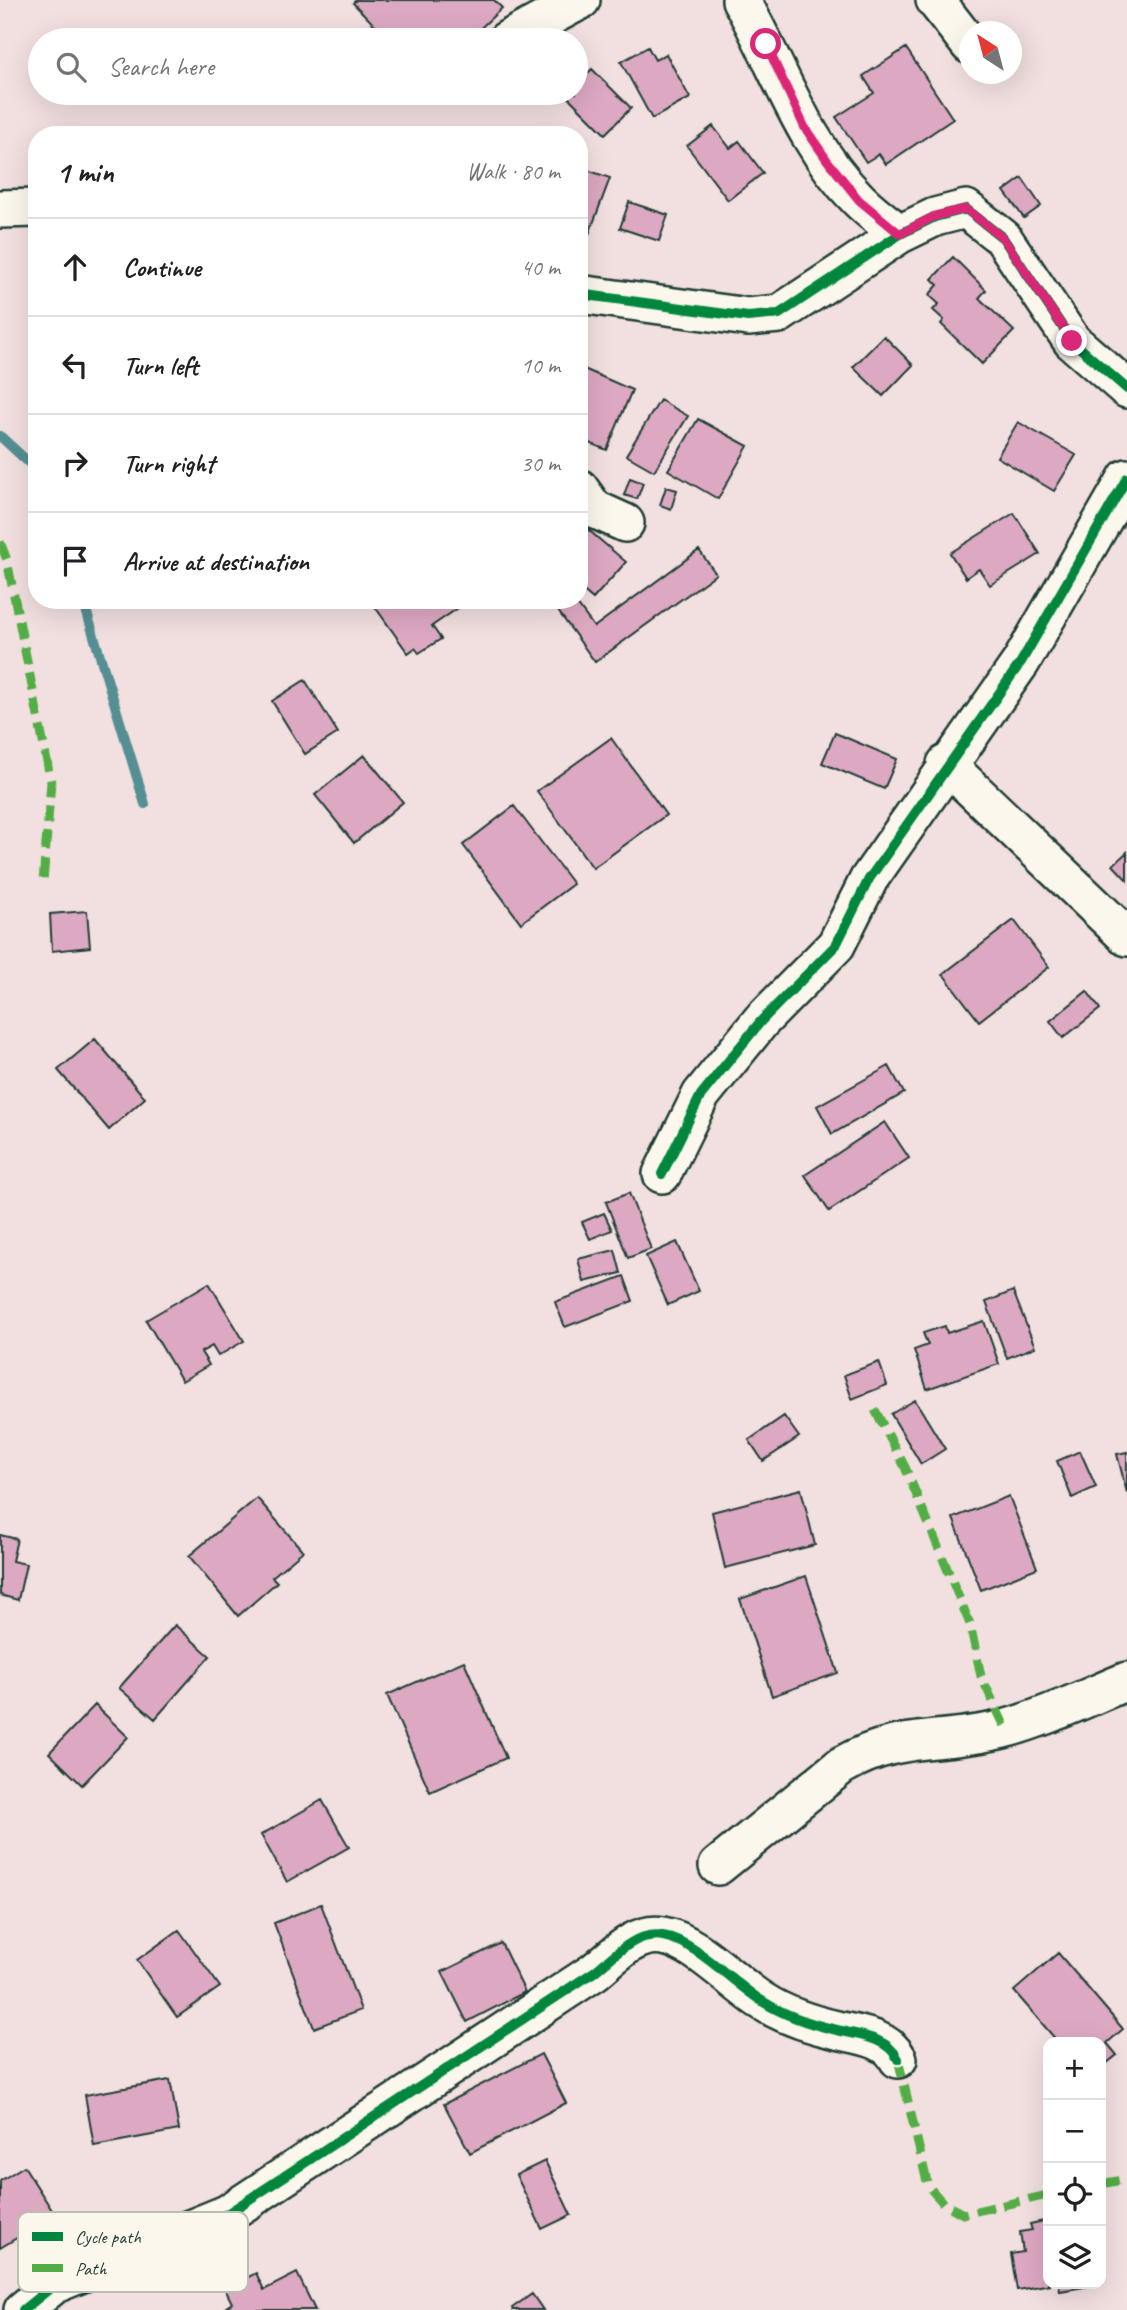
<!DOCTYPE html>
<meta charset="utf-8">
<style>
body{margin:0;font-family:Caveat,sans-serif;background:#f6f6f6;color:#202124}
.controls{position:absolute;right:21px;bottom:21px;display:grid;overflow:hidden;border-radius:14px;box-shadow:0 7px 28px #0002}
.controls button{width:63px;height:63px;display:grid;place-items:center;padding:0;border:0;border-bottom:2px solid #e0e0e0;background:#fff;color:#202124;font:35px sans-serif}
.compass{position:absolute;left:959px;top:21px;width:63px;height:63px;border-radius:50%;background:#fff;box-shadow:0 7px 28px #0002;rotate:324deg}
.stop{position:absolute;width:21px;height:21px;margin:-16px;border:5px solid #db2777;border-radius:50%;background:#fff}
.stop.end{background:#db2777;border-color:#fff;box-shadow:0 2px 7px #0008}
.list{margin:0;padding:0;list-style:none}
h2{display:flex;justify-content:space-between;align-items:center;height:91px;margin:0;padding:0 28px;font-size:30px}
h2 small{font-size:23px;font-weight:400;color:#757577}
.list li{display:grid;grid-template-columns:46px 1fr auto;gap:21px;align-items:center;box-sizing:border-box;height:98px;padding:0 28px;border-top:2px solid #e0e0e0}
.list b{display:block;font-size:26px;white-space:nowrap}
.list em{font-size:23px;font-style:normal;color:#757577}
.icon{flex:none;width:38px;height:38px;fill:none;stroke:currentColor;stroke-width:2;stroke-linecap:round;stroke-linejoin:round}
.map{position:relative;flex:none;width:1127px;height:2310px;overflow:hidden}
.search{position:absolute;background:#fff;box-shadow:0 7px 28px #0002;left:28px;top:28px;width:560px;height:77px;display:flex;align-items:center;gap:18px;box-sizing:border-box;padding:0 24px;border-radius:38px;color:#757577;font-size:26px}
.panel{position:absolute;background:#fff;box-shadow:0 7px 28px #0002;left:28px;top:126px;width:560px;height:483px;border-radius:28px}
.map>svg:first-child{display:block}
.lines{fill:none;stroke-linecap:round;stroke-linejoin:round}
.stream{stroke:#548f93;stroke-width:10}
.building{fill:#dda8c2;stroke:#1f3d34;stroke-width:2}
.minor-casing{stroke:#1f3d34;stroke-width:42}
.minor{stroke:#fbf7ec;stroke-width:37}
.quiet{stroke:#52ad45;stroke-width:9;stroke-dasharray:18 9;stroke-linecap:butt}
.cycleway-casing{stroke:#fbf7ec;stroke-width:15}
.cycleway{stroke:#00873e;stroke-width:10}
.route{stroke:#db2777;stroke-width:9}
.key{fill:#fbf7ec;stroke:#b9bfb5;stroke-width:2}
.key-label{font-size:19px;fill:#1f3d34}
</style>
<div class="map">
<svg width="1127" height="2310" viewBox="0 0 1127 2310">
<rect width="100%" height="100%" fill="#f2dfdf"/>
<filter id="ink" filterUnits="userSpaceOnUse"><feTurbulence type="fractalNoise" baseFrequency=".0143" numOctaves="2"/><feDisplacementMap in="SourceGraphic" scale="14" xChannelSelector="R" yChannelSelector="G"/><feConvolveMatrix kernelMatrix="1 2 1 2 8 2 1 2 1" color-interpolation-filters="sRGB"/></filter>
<g filter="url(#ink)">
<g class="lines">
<path class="stream" d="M0,436L37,470
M83,600L145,804"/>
</g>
<path class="building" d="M356,0H494L502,8L468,40H389L353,3Z
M648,47L655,60L666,54L690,98L652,119L621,62Z
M906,48L953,119L886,164L879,154L866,162L836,117L874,93L863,76Z
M592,69L631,108L605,134L566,95L576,93V85Z
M713,126L730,148L739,141L763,173L728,200L687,146Z
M579,167L610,178L588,237L579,234Z
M1022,178L1041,206L1024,218L1004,191Z
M629,202L668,215L659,241L620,228Z
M953,257L986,290L979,298L1014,331L982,364L941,324L944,320L933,310L939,304L929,295L938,285L932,279Z
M884,336L913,365L883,396L853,367Z
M584,369L632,390L607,450L579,439V380Z
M660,400L688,416L654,471L626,455Z
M698,419L748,446L718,499L668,470Z
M1018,422L1076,455L1054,491L997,457Z
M630,478L643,483L637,499L624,495Z
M666,487L677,490L671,509L660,505Z
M1014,513L1040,554L990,585L979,569L966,578L950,553Z
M579,522L626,562L593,599L579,587Z
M699,550L716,574L595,662L553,604L559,600H574L594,627Z
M378,600H457L461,606L432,626L441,639L419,653L415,648L408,653L373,604Z
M305,680L338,733L305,754L272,701Z
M835,733L897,759L884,789L822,763Z
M611,738L666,815L593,868L537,791Z
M364,755L403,802L354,843L315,795Z
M514,806L573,884L521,923L463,845Z
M1127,852V880L1113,865Z
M87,911L90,947L52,951L50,914Z
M1014,920L1049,967L979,1021L943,974Z
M1087,991L1100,1009L1063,1038L1050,1021Z
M95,1039L145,1098L109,1130L58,1070Z
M889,1066L904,1093L832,1134L817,1106Z
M885,1122L909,1158L829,1211L805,1175Z
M629,1193L651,1249L628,1258L606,1202Z
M604,1213L612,1230L590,1239L582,1222Z
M677,1242L699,1291L668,1305L646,1256Z
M615,1250L621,1273L584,1282L578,1259Z
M624,1276L633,1301L565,1327L555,1302Z
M209,1283L244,1341L218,1356L212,1346L201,1352L209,1365L182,1381L146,1320Z
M1013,1291L1035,1347L1007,1358L986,1302Z
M984,1321L999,1364L927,1389L914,1350L928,1345L923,1333L945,1326L947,1333Z
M879,1362L887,1385L852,1399L844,1375Z
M915,1400L945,1449L921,1464L891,1414Z
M784,1416L799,1437L763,1461L749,1440Z
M1080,1451L1096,1487L1072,1498L1057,1461Z
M1127,1452V1493L1117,1454Z
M801,1489L815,1545L725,1568L712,1512Z
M1009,1496L1037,1568L981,1590L953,1518Z
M257,1498L303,1551L272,1577L277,1582L238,1616L189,1556Z
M0,1535L17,1539L12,1561L26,1564L18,1600L0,1595Z
M806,1576L838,1673L772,1696L740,1599Z
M175,1625L210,1656L155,1719L119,1688Z
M464,1661L506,1758L430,1792L387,1695Z
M95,1705L128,1737L82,1785L49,1753Z
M322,1800L349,1847L287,1882L261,1835Z
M321,1904L361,2010L314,2028L274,1923Z
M179,1930L220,1987L177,2017L137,1960Z
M501,1943L525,1992L467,2022L442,1972Z
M1058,1953L1123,2029L1107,2043L1117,2055L1101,2068V2042H1058L1014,1991Z
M541,2054L566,2103L470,2153L444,2104Z
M170,2080L179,2130L94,2146L85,2095Z
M545,2161L571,2215L542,2229L516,2175Z
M24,2166L55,2215L0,2248V2181Z
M1048,2220V2284H1051L1017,2290L1011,2254L1023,2252L1020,2232L1032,2230L1030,2224Z
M256,2273L264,2290L297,2273L315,2310H222L232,2303L225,2289Z
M1101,2279L1102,2284L1060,2291L1059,2284H1101Z
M532,2294L543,2310H513L512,2308Z"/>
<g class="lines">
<defs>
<path id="minor" d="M741,0C779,67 803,144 858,199C871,212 886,223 900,234
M935,0L970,45
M507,40L581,0
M0,209L37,208
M579,294L748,317L779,314L900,234L935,217L966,209L1003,238L1072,341L1127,389
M579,488L594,509L625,523
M946,764L1127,937
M662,1174L701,1095L761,1021L836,945L869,879L1021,662L1127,478
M718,1866L841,1766C900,1731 945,1745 1007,1728C1047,1717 1088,1697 1127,1681
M23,2310L55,2284L227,2214L594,1972C614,1956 636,1931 663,1936C695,1941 733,1983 762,2001C785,2016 810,2024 837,2030C858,2035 887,2037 898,2059"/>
</defs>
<use href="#minor" class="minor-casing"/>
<use href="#minor" class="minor"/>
<path class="quiet" d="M0,542L7,560L51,782L43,882
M875,1410L905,1467L970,1624L981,1676L1006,1729
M898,2059L928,2186L943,2203L963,2214L1048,2195
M1101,2184L1127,2179"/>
<defs>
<path id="cycleway" d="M579,294L748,317L779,314L900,234L935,217L966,209L1003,238L1072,341L1127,389
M662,1174L701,1095L761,1021L836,945L869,879L1021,662L1127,478
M23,2310L55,2284L227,2214L594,1972C614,1956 636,1931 663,1936C695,1941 733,1983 762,2001C785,2016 810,2024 837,2030C858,2035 887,2037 898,2059"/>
</defs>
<use href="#cycleway" class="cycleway-casing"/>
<use href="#cycleway" class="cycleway"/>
</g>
</g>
<g class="lines" filter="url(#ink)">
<path class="route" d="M766,44L805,128L827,160L859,200L900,234L935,216L966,209L1003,238L1072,341"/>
</g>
<rect x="18" y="2212" width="230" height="80" rx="10" class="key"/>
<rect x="32" y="2232" width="31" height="9" fill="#00873e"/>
<rect x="32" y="2264" width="31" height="8" fill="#52ad45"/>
<g class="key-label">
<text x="75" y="2243">Cycle path</text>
<text x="75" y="2275">Path</text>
</g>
</svg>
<div class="controls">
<button>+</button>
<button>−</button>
<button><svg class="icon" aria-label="locate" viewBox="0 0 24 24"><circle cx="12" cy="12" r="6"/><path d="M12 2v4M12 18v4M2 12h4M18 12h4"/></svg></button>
<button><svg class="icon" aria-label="layers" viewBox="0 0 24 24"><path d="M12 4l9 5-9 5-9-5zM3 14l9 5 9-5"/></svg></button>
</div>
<svg class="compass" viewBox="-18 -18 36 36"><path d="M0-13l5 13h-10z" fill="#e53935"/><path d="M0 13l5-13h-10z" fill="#757577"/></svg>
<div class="stop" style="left:766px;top:44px"></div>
<div class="stop end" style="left:1072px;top:341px"></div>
<div class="search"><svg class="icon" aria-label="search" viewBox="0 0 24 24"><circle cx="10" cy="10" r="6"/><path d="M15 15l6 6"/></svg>Search here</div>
<section class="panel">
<h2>1 min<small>Walk · 80 m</small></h2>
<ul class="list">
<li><svg class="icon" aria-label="ahead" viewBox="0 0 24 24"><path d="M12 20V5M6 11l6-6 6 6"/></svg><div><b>Continue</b></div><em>40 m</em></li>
<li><svg class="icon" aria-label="left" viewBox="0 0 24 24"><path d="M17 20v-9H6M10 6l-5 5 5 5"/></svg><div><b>Turn left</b></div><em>10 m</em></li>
<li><svg class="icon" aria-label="right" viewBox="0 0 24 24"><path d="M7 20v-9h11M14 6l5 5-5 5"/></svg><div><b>Turn right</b></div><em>30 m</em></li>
<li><svg class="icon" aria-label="arrive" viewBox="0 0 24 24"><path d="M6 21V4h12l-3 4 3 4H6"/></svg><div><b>Arrive at destination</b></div></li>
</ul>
</section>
</div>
